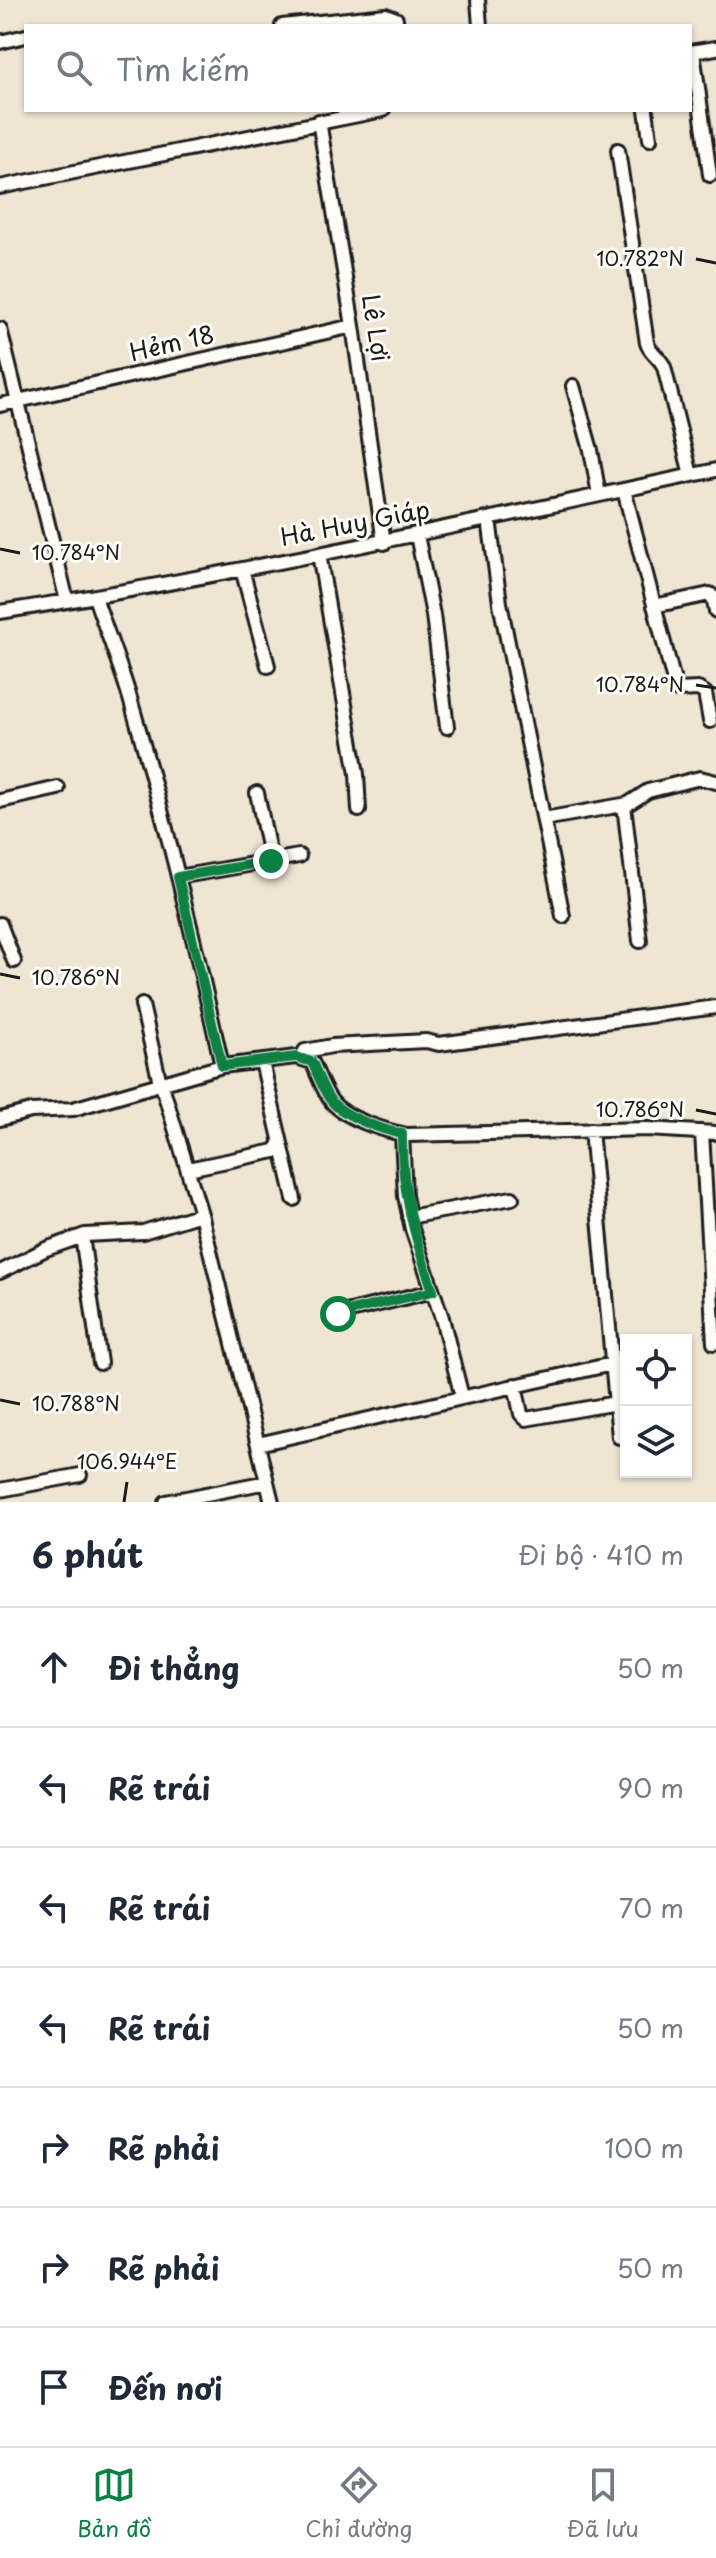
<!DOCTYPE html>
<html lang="vi">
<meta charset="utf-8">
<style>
body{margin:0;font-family:"Playpen Sans",sans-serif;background:#f6f6f7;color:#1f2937}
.controls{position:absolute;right:24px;bottom:24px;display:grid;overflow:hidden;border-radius:0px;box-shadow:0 2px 6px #0004}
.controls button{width:72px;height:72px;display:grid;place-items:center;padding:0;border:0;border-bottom:2px solid #e0e1e3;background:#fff;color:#1f2937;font:40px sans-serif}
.stop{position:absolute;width:24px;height:24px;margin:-18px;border:6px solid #0b8043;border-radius:50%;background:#fff}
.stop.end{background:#0b8043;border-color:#fff;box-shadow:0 2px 8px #0008}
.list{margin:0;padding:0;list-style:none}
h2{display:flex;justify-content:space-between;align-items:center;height:104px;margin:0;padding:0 32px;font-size:34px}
h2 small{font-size:26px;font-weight:400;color:#747a83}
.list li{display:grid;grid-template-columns:52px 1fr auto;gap:24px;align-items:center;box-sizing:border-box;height:120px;padding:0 32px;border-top:2px solid #e0e1e3}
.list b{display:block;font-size:30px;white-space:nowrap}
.list em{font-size:26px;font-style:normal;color:#747a83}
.icon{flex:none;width:44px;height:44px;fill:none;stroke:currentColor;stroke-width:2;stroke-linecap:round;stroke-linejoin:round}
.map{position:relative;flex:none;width:716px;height:1502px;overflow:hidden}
.search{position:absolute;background:#fff;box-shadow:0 2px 6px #0004;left:24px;right:24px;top:24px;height:88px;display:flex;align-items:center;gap:20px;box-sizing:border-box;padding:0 28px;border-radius:0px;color:#747a83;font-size:30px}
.sheet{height:944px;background:#fff}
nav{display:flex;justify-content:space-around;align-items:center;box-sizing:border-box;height:112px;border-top:2px solid #e0e1e3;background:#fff;font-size:22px;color:#747a83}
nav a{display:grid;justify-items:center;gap:4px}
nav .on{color:#0b8043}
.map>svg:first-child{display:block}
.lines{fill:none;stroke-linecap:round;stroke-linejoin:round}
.minor-casing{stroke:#1c1c1c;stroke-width:18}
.minor{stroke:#fdfcf7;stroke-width:12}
.route{stroke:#0b8043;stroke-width:10}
.ticks{fill:none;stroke:#1c1c1c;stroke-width:3}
.labels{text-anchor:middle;stroke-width:6;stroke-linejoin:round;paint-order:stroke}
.street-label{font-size:24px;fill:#1c1c1c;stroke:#fdfcf7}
.ticks-label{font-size:20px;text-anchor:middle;fill:#1c1c1c;stroke:#fdfcf7;stroke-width:6;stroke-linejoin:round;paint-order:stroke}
</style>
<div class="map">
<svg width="716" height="1502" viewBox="0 0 716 1502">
<rect width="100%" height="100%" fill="#eee5d3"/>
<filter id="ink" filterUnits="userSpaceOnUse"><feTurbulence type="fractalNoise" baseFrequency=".0125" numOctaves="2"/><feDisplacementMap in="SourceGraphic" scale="16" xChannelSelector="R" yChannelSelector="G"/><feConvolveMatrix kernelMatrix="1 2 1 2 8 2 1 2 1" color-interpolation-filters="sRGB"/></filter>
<g filter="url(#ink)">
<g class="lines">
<defs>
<path id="minor" d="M478,0L480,26
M282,26L386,15L396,19L397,26
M0,42L26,36
M690,52L716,48
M693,52L710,175
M646,110L650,139
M319,121L353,326L384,543
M618,150L647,343C650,353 660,357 664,367L691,475
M0,187L383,110
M0,329L67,601
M573,386L591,450L599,495
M0,405L353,326
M624,490L675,685L678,690L698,689L705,693L710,721
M489,519L500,603L563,916
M417,535L433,615L447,727
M319,554L357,774L359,810
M242,569L268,666
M95,597C106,630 119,662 129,695C165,817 195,942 222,1066
M654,606L710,594L713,597L716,611
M0,612C241,574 478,521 716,470
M257,793L271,861
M0,801L58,788
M624,805L640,941
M544,819L628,804L648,791L700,778L716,782
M178,877L299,856
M0,924L14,961
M142,1005L160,1083
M302,1057L305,1051L332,1046L426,1041L439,1044L716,1007
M262,1062L294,1199
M161,1082L201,1214L272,1502
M0,1119L31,1111L73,1109L222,1066L296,1057L312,1062C318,1074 323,1091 332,1102C346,1119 386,1131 407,1135L647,1129L716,1133
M591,1130L619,1437
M702,1132L714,1343
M402,1134L405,1196L412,1229L442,1318L462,1397
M188,1169L275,1151L281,1143
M409,1217L512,1198
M82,1236L100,1363
M0,1272L46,1249L85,1235L143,1232L201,1214
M338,1314L433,1291
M515,1385L521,1414L526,1419L616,1403
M258,1444L612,1364
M0,1490L80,1475
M166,1502L267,1482"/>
</defs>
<use href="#minor" class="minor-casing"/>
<use href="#minor" class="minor"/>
</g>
</g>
<g class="lines" filter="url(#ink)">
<path class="route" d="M271,861L178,877L222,1066L296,1057L312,1062C318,1074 323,1092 332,1102C345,1117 383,1130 402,1134C401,1190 415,1239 433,1291L338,1314"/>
</g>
<path class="ticks" d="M696,259L716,263M0,549L20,553M696,685L716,688M0,974L20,978M696,1110L716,1114M0,1400L20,1404M124,1502L127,1482"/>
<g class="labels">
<g class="street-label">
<text transform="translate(375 328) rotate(81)" y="8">Lê Lợi</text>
<text transform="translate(172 344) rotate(-13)" y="8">Hẻm 18</text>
<text transform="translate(355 524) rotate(-11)" y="8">Hà Huy Giáp</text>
</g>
</g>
<g class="ticks-label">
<text x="640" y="266">10.782°N</text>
<text x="76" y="560">10.784°N</text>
<text x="640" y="692">10.784°N</text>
<text x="76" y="985">10.786°N</text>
<text x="640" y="1117">10.786°N</text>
<text x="76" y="1411">10.788°N</text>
<text x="127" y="1469">106.944°E</text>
</g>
</svg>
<div class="controls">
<button><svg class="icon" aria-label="locate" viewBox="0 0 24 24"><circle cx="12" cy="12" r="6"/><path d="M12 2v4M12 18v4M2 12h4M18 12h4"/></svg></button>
<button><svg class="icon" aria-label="layers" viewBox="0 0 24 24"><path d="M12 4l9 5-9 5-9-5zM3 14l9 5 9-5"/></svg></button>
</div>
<div class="stop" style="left:338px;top:1314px"></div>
<div class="stop end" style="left:271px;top:861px"></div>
<div class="search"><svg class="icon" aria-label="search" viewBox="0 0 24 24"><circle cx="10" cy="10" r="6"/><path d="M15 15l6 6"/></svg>Tìm kiếm</div>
</div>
<section class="sheet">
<h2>6 phút<small>Đi bộ · 410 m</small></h2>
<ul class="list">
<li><svg class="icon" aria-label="ahead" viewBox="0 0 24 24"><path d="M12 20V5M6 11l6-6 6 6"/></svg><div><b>Đi thẳng</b></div><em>50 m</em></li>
<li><svg class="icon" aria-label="left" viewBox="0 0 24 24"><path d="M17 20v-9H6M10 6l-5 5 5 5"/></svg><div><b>Rẽ trái</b></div><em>90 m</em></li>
<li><svg class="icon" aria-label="left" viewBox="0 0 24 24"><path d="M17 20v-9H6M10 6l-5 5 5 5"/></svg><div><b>Rẽ trái</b></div><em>70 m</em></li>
<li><svg class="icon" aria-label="left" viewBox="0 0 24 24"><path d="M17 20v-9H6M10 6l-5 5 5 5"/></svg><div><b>Rẽ trái</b></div><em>50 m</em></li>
<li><svg class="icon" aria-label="right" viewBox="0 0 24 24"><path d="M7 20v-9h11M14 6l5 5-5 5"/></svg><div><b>Rẽ phải</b></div><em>100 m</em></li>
<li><svg class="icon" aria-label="right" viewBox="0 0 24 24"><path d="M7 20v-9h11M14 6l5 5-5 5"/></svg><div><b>Rẽ phải</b></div><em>50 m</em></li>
<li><svg class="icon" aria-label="arrive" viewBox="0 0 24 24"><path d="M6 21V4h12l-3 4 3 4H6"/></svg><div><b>Đến nơi</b></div></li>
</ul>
</section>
<nav>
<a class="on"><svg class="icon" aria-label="map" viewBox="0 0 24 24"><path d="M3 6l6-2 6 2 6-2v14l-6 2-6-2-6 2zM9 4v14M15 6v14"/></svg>Bản đồ</a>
<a><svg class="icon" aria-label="directions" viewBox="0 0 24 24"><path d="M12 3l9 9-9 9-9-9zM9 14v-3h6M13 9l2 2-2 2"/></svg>Chỉ đường</a>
<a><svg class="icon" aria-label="saved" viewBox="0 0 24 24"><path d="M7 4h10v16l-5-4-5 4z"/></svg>Đã lưu</a>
</nav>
